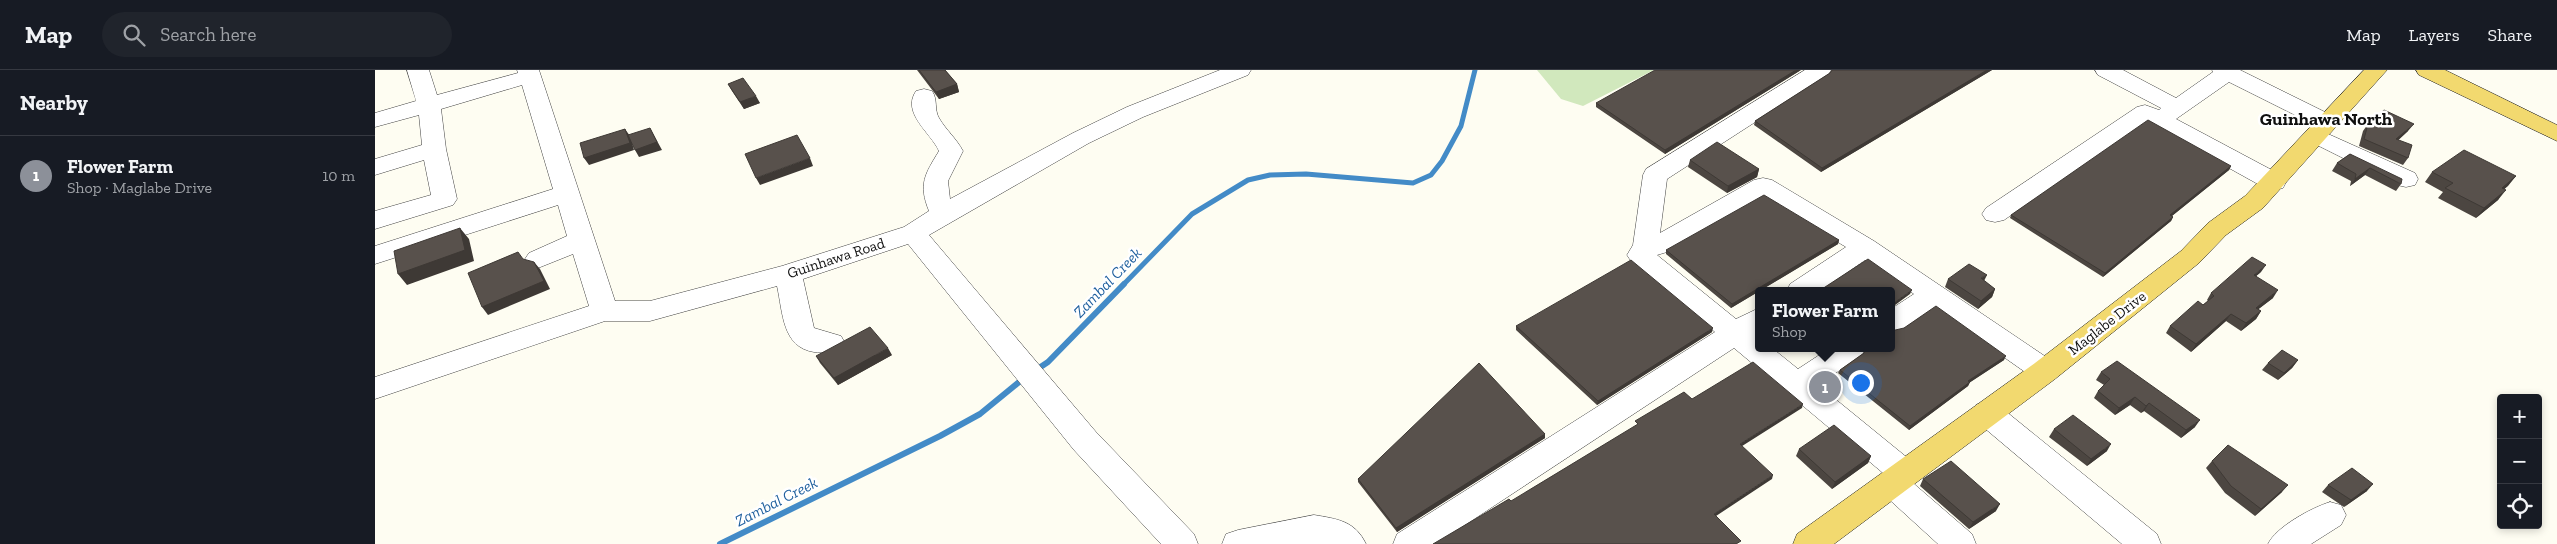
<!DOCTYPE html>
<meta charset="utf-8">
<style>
body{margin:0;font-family:"Zilla Slab",serif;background:#20242c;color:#f1f3f6}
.controls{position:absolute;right:15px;bottom:15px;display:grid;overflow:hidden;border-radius:5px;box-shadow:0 2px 8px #0003}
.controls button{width:45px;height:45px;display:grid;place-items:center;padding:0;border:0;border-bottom:1px solid #363941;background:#171b24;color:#f1f3f6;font:25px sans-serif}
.you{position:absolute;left:1485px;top:312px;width:18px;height:18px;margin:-12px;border:4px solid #fff;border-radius:50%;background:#1a73e8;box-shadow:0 0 0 8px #1a73e833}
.badge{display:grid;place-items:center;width:32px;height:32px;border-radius:50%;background:#8c9099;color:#fff;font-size:16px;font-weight:700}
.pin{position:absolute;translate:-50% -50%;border:2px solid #fff;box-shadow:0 1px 5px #0006}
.popup{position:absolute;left:1380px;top:217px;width:140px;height:65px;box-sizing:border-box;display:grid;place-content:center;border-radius:5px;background:#171b24;filter:drop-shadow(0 1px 4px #0005);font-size:16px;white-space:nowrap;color:#9ea1a6}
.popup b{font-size:19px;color:#f1f3f6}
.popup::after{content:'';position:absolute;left:50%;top:100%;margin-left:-10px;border:10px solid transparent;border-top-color:#171b24}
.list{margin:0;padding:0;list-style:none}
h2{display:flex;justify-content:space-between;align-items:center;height:65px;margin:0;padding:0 20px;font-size:21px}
h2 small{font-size:16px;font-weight:400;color:#9ea1a6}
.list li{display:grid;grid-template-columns:32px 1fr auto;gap:15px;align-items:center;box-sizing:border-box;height:80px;padding:0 20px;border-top:1px solid #363941}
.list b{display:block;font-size:19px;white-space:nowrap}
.list p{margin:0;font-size:16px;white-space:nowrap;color:#9ea1a6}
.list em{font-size:16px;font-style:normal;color:#9ea1a6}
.icon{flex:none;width:28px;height:28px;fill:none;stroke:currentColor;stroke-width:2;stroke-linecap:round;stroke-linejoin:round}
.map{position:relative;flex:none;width:2182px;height:474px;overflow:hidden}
header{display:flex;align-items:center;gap:30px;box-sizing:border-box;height:70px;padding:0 25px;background:#171b24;border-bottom:1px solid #363941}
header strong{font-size:24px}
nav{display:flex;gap:28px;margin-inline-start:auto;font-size:18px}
.search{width:350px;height:45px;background:#20242c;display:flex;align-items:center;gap:12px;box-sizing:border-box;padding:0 18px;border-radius:28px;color:#9ea1a6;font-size:19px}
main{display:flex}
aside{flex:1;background:#171b24}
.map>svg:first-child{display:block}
.green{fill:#d1e8bd}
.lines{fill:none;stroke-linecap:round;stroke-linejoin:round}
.stream-far1{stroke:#438bc7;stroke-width:5}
.stream{stroke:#438bc7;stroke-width:6}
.minor-casing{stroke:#424242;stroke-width:1}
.major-casing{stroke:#202020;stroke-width:1}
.minor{fill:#fff;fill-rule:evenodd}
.major{fill:#f2d96f;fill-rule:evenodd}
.wall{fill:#4c4641}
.shaded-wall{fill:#3e3935}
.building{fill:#58514c;stroke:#3e3935}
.labels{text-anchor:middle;stroke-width:5;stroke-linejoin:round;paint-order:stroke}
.street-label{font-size:15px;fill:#0f0f0f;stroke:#fff}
.water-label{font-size:16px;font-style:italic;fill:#1d5e9d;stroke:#fff}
.quarter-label{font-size:18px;font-weight:bold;fill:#0f0f0f;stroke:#fff}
</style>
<header>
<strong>Map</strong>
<div class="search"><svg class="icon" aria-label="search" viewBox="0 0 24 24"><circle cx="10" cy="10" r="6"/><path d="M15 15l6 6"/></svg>Search here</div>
<nav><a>Map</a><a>Layers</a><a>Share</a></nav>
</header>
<main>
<aside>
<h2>Nearby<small></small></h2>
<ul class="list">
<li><span class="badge">1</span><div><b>Flower Farm</b><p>Shop · Maglabe Drive</p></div><em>10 m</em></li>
</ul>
</aside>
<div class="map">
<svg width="2182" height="474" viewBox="0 0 2182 474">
<rect width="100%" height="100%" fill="#fefdf2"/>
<path class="green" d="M1162,0H1279L1208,36L1186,29Z"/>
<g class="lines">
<path class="stream-far1" d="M748,215L817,144L873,110L895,105L931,104L1038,113L1056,105L1067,91L1086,56L1100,0"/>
<path class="stream" d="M661,300L673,292L749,214
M345,474L565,366L605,344L649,308"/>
<defs>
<path id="minor" d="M32,0H54L62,25L143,3L142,0H164L240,231H275L407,196L529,157L554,141C543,114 550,104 564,81C556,63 526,43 541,21L549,19L557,21C563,29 559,40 564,48C571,60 581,68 588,81L573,111L575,129L698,63L752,37L845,0H876L873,5L768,47L714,73L554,165L721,362L819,464L823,474H786L699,380L533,174L428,209L439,258L466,266L470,273L466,280C457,283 449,283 439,282C407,277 408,243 402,216L275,251H230L0,329V307L214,236L198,184L163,198L154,195L150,189L154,183L192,166L183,135L0,194V176L178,119L147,15L66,39L71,79L82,129L78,135L0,159V141L56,125L49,90L0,105V89L47,75L44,45L0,57V43L41,31Z
M1430,0H1456L1453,5L1292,109L1285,163L1379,110L1388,108L1397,110L1499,171L1680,293L1684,301L1680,309L1670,312L1660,309L1559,238L1526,260L1516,263V239L1539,224L1490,190L1445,221H1412L1415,214L1471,177L1388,127L1292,182L1282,185L1361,249L1384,238V262L1380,264L1384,267V278H1397L1423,299L1455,278H1491L1487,285L1443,315L1540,394L1545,403L1538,413L1597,464L1601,474H1563L1506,422L1501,413L1508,403L1359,278L1061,474H1018L1022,464L1340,262L1256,191L1252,185L1258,175L1268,105L1271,99Z
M1720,0H1748L1801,28L1838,2L1837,0H1865L1960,47L1964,52L1960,57L1952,59L1944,57L1854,12L1801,49L1908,106L1911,112L1908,118L1899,120L1890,118L1771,52L1629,150L1620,152L1611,150L1607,144L1611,138L1762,37L1770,35L1784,40L1786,38L1723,5Z
M1942,59L2040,103L2043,109L2040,115L2031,117L2022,115L1934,71L1930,66L1934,61Z
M1612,331L1623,335L1782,464L1786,474H1747L1601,351L1597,343L1601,335Z
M1955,432L1966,435L1971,445L1966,455L1936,474H1893C1901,457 1936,438 1955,432Z
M939,445C963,449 980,451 991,474H847L851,464L863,460Z"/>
<path id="major" d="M1989,0H2012L1888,138L1851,165L1824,193L1680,309L1459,474H1418L1422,464L1660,293L1806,181L1833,153L1870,126Z
M2041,0H2070L2182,55V71L2044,5Z"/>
</defs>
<use href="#minor" class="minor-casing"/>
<use href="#major" class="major-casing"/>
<use href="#minor" class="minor"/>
<use href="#major" class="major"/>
</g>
<path class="wall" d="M542,0H570L582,14L584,22L564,29Z
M1426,0L1290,84L1221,37V33Z
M1457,0H1617L1446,102L1379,55L1380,51L1455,3Z
M353,14L385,33L369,39L357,21Z
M1993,54L2033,61L2023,70L2033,88L2028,95L1984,76L1988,61Z
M1975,84L2026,114L2021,121L1990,105L1975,116L1976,111L1957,101L1962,93Z
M1315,90L1384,99L1382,107L1352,123L1313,97Z
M1856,96L1854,100L1797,146L1798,147L1796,151L1728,207L1635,148L1636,145Z
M2057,102L2141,106L2129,119L2123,130L2101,148L2063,128L2068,122L2050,112Z
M1464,170L1463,174L1356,238L1291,184V180Z
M1886,202L1881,206L1898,228L1883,239L1886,241L1881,249L1866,261L1851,251L1816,282L1791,263L1795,256L1828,235L1833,231L1832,230L1836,223Z
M1573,209L1609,211L1620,219L1617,227L1603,239L1570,217Z
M1141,256L1337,262L1222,335L1141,260Z
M1516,261L1629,290L1595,312L1593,316L1534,360L1463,303L1465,300L1489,283Z
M1438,278H1452L1444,283Z
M517,285L463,315L445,293L441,286Z
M1923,290L1917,298L1903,310L1887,300L1893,293Z
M1726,302L1820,357L1806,368L1769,341L1766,343L1755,335L1740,345L1719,328L1723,321L1729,315L1721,310Z
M1679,359L1732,381L1712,396L1674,367Z
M1170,364V368L1022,462L983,412V409Z
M1424,379L1496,386L1493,393L1457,419L1421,386Z
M1837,391L1907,422L1880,446L1850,423L1831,398Z
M1548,409L1621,441L1594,459L1545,416Z
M1953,415L1992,421L1969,437L1947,422Z"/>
<path class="shaded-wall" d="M1421,0H1426L1290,84V80Z
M1612,0H1617L1446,102L1447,98Z
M582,14L584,22L564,29L561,22Z
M381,26L385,33L369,39L365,32Z
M2039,54L2033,61L2016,77L2021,69Z
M275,58L287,80L264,87L260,80Z
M250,59L255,66L259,80L214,95L209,88Z
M435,88L438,96L385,115L381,108Z
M1856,96L1854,100L1793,149L1795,145Z
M1995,98L1990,105L1975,116L1980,109Z
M1384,99L1382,107L1352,123L1353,116Z
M2141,106L2133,116L2119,128L2127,118Z
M2131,120L2123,130L2101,148L2109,138Z
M1798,147L1796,151L1728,207L1730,203Z
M85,158L94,169L99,191L32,215L23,204Z
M1464,170L1463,174L1356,238L1357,234Z
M159,192L165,199L175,219L113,245L107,237Z
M1891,195L1886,202L1874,212L1879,205Z
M1612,205L1608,213L1606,208Z
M1620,219L1617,227L1603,239L1606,231Z
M1537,220L1535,224L1516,238V235Z
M1903,220L1898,228L1876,245L1881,238Z
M1886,241L1881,249L1866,261L1871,253Z
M1856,244L1851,251L1816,282L1821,274Z
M1338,258L1337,262L1222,335L1223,331Z
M513,278L517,285L463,315L459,308Z
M1447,278H1452L1444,283L1445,279Z
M1631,286L1629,290L1591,315L1593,311Z
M1923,290L1917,298L1903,310L1909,303Z
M1595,312L1593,316L1534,360L1535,356Z
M1760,327L1755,335L1740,345L1744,338Z
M1774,333L1769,341L1766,343L1771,336Z
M1428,334L1427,338L1364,378L1365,374Z
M1825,350L1820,357L1806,368L1811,360Z
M1170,364V368L1022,462L1021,458Z
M1736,374L1732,381L1712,396L1716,389Z
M1496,386L1493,393L1457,419L1460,412Z
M1398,405L1397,409L1338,448L1339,444Z
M1998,414L1992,421L1969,437L1976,430Z
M1913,415L1907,422L1880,446L1886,439Z
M1625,434L1621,441L1594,459L1598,452Z"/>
<path class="building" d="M544,0H570L582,14L561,22Z
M1280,0H1421L1290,80L1221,33Z
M1457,0H1612L1447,98L1380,51L1455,3Z
M368,8L381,26L365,32L353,14Z
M2009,40L2039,54L2021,69L2037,75L2033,88L1989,69L1993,54Z
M1773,50L1856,96L1795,145L1798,147L1730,203L1636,145Z
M275,58L282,72L260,80L253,65Z
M250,59L255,73L209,88L205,73Z
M422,65L435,88L381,108L370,84Z
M1342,72L1384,99L1353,116L1315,90Z
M2089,80L2141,106L2127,118L2131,120L2109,138L2070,118L2078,113L2057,102Z
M1975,84L2027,109L2026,114L1995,98L1980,109L1981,104L1962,93Z
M1389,125L1464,170L1357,234L1291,180Z
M85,158L90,180L23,204L19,181Z
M143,182L148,189L159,192L169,211L107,237L93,203Z
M1877,187L1891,195L1879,205L1903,220L1881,238L1886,241L1871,253L1856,244L1821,274L1795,256L1823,231L1828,235L1839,226L1836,223Z
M1493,189L1537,220L1516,235V221H1440L1443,219H1447Z
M1256,190L1338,258L1223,331L1141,256Z
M1594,194L1612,205L1606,208L1620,219L1606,231L1573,209Z
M1561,236L1631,286L1593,311L1595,312L1535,356L1465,300L1489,283L1491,278H1516V259V261L1529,258Z
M495,257L513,278L459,308L441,286Z
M1907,280L1923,290L1909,303L1893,293Z
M1742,291L1825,350L1811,360L1774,333L1771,336L1760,327L1744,338L1723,321L1735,309L1726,302Z
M1378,292L1428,334L1365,374L1398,405L1339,444L1366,471L1361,474H1058L1134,429L1136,431L1263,354L1260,351L1309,322L1317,329Z
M1104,293L1170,364L1021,458L983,409Z
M1698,345L1736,374L1716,389L1679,359Z
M1459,355L1496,386L1460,412L1424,379Z
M1853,375L1913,415L1886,439L1856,416L1837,391Z
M1576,391L1625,434L1598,452L1548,409Z
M1977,398L1998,414L1976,430L1953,415Z"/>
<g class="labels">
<g class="street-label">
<text transform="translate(461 188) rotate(-18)" y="5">Guinhawa Road</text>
<text transform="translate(1732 253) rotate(-38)" y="5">Maglabe Drive</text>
</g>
<g class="water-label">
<text transform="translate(732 212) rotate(-46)" y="6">Zambal Creek</text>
<text transform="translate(401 431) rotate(-27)" y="6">Zambal Creek</text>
</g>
<g class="quarter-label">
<text x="1951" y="55">Guinhawa North</text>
</g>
</g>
</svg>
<div class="controls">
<button>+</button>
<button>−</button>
<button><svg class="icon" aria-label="locate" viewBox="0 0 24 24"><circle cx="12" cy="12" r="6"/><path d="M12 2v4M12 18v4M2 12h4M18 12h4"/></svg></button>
</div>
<div class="you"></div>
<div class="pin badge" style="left:1450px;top:317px">1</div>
<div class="popup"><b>Flower Farm</b>Shop</div>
</div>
</main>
